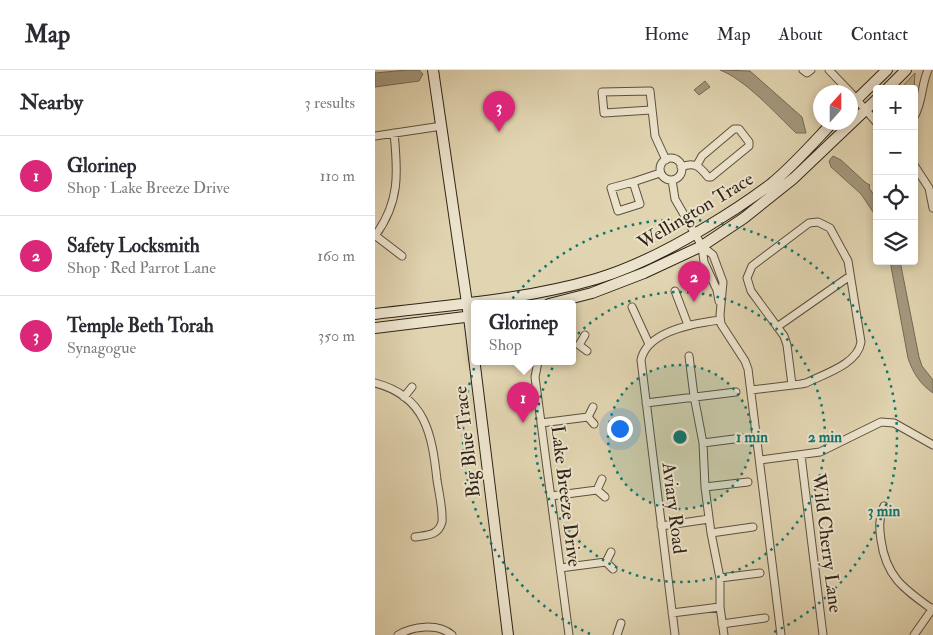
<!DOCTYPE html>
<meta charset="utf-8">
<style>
body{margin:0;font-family:"IM FELL Double Pica",serif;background:#f2f2f3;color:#2b2b33}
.controls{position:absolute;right:15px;top:15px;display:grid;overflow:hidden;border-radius:5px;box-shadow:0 2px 8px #0003}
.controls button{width:45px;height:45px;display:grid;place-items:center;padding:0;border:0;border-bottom:1px solid #e1e1e2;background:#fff;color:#2b2b33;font:25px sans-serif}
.compass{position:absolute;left:438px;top:15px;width:45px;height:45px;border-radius:50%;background:#fff;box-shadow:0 2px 8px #0003;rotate:21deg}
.you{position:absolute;left:244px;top:358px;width:18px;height:18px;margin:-12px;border:4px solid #fff;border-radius:50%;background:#1a73e8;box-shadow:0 0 0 8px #1a73e833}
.badge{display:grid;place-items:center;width:32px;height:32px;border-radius:50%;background:#db2777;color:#fff;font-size:16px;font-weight:700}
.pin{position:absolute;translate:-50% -41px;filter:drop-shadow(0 1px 2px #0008)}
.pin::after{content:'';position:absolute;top:26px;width:18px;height:15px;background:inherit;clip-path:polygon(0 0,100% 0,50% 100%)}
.popup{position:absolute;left:96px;top:230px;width:105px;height:65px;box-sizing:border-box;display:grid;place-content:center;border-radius:5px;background:#fff;filter:drop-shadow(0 1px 4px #0005);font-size:16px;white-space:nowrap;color:#7c7c81}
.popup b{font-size:19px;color:#2b2b33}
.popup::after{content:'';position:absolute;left:50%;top:100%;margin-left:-10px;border:10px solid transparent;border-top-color:#fff}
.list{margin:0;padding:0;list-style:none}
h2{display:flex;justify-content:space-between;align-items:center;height:65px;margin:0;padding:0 20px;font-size:21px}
h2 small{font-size:16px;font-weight:400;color:#7c7c81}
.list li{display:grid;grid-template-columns:32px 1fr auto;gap:15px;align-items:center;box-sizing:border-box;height:80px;padding:0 20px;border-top:1px solid #e1e1e2}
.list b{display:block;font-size:19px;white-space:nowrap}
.list p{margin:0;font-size:16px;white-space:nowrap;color:#7c7c81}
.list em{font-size:16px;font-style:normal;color:#7c7c81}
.icon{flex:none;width:28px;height:28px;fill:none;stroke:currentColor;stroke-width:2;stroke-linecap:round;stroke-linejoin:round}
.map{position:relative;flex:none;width:558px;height:565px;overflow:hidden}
header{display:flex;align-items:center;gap:30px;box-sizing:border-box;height:70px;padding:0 25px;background:#fff;border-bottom:1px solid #e1e1e2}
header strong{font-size:24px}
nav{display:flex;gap:28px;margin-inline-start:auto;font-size:18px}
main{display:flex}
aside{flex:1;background:#fff}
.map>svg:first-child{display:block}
.green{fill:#c3b696;stroke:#796d58}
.water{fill:#a4987d;stroke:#756a55}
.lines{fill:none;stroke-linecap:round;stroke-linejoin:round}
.street-casing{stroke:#5c503f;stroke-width:9}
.secondary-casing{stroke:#2f2419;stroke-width:12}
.street{stroke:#ece3cc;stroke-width:7}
.secondary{stroke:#ece3cc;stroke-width:10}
.ring{fill:none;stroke:#0f766e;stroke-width:2.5;stroke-dasharray:2.5 5}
.labels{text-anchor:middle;stroke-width:4;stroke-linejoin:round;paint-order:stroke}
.street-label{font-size:19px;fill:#2f2419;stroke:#ece3cc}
.centre{fill:#0f766e;stroke:#ece3cc;stroke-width:2.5}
.ring-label{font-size:15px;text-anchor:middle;font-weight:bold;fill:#0f766e;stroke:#ece3cc;stroke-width:4;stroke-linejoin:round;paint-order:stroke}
</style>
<header>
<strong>Map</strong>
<nav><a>Home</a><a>Map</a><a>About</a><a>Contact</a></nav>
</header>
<main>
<aside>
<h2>Nearby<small>3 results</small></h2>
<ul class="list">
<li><span class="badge">1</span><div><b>Glorinep</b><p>Shop · Lake Breeze Drive</p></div><em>110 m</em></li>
<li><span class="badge">2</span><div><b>Safety Locksmith</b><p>Shop · Red Parrot Lane</p></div><em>160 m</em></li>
<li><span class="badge">3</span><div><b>Temple Beth Torah</b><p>Synagogue</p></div><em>350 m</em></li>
</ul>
</aside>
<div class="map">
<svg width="558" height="565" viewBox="0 0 558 565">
<rect width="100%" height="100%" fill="#e1d4b0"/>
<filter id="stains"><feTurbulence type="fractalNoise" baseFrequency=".004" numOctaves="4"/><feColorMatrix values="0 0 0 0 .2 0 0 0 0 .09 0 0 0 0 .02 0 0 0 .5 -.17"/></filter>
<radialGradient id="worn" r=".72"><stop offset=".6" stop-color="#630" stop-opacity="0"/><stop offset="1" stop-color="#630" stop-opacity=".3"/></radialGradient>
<path class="green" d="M540,3L539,19H525Z"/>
<path class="water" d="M32,0H44L48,4L44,11L0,17V3Z
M345,0L375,1L427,47L431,63H421C400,43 371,10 345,0Z
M330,11L335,17L324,25L319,20Z
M458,86L466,90L491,113L495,115L494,118L502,129V148L486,124L456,97L454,91Z
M515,191H525L544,287L547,296L558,310V323C545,314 538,303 533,288Z"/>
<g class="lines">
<defs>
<path id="street" d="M428,0L432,3L436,0
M454,0L475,22
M476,23L502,53
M276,40L229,43L227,22L275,21L280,66L291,90
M539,47C548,32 546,15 553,0
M0,66L67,56
M285 99a11 11 0 1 1 22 0a11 11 0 1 1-22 0Z
M539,95L554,118L558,138
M306,97C320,91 325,97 333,107H336L374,76V72L364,59H359L327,86L322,95
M297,110L300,129L327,176L329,192L342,220L344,231
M258,112L236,118L243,141L265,134L258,112L285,103
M0,166C25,132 23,103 19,63
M1,166L27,186
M327,176L338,185L348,212L345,245L346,254L370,291L373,299L406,565
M300,221L313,255
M257,237L274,274
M402,257L475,206
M210,265L204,275L212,281
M314,286L319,326L328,373L330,417L336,463L345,508V537L349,565
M163,292L160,307L194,565
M0,313C51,326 57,365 62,410C64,424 68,438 67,452C63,466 52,465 40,467
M376,320L426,314L431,313C449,304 483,294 486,272L473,191L455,158L443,152L434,153L377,196L372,208L376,221L409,266L412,275L417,315
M29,327L37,317
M271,333L361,322
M218,337L213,347L219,354
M166,353L213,347
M328,373L367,368
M426,385L448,565
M385,390L445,382L506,352L519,353L558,375
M227,409L222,420L230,427
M330,417L373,412
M176,426L222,420
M509,436C504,448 504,457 506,470C511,507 529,519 557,539
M286,456L334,449
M336,463L378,457
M236,482L231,492L238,499
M185,498L231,492
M345,508L385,503
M297,543L345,537
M347,554L390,548
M23,565C38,556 63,553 77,565
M242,565L246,553
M300,565L266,290C272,261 320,253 345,250
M539,565L558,538"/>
<path id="secondary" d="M58,0L94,247L133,565
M512,19L531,0
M476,35L512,0
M174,234L217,223L269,203L327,176L369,148L419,108L502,29
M0,244C74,235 149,230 221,209C261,197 297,178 333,156C355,143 376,129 396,114C418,96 438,73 458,52
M0,258L98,246"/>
</defs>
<use href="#street" class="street-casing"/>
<use href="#secondary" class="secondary-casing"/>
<use href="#street" class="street"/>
<use href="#secondary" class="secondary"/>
</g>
<circle cx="305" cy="367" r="72" fill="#0f766e" fill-opacity=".12"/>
<g class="ring">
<circle cx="305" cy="367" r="72"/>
<circle cx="305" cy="367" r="145"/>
<path d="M215 564A217 217 0 1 1 395 564"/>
</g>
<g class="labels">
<g class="street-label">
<text transform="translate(320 140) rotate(-31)" y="7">Wellington Trace</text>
<text transform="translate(91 372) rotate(-97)" y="7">Big Blue Trace</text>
<text transform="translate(192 426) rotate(83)" y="7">Lake Breeze Drive</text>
<text transform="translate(300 438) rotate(83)" y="7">Aviary Road</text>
<text transform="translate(453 473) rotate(83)" y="7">Wild Cherry Lane</text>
</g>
</g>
<circle cx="305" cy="367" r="8" class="centre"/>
<g class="ring-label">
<text x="377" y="372">1 min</text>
<text x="450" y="372">2 min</text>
<text x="509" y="446">3 min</text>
</g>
<rect width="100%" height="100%" filter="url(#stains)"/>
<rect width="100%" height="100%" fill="url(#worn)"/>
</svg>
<div class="controls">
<button>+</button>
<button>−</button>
<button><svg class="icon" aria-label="locate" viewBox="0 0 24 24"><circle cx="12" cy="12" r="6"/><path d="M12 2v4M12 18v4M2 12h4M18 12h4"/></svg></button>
<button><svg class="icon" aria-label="layers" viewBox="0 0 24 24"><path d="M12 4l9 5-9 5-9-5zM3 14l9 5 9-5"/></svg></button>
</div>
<svg class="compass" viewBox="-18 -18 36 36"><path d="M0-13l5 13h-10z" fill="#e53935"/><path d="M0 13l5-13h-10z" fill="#7c7c81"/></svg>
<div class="you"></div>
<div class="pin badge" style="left:148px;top:353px">1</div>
<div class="popup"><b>Glorinep</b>Shop</div>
<div class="pin badge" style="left:319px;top:232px">2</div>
<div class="pin badge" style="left:124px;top:62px">3</div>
</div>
</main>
